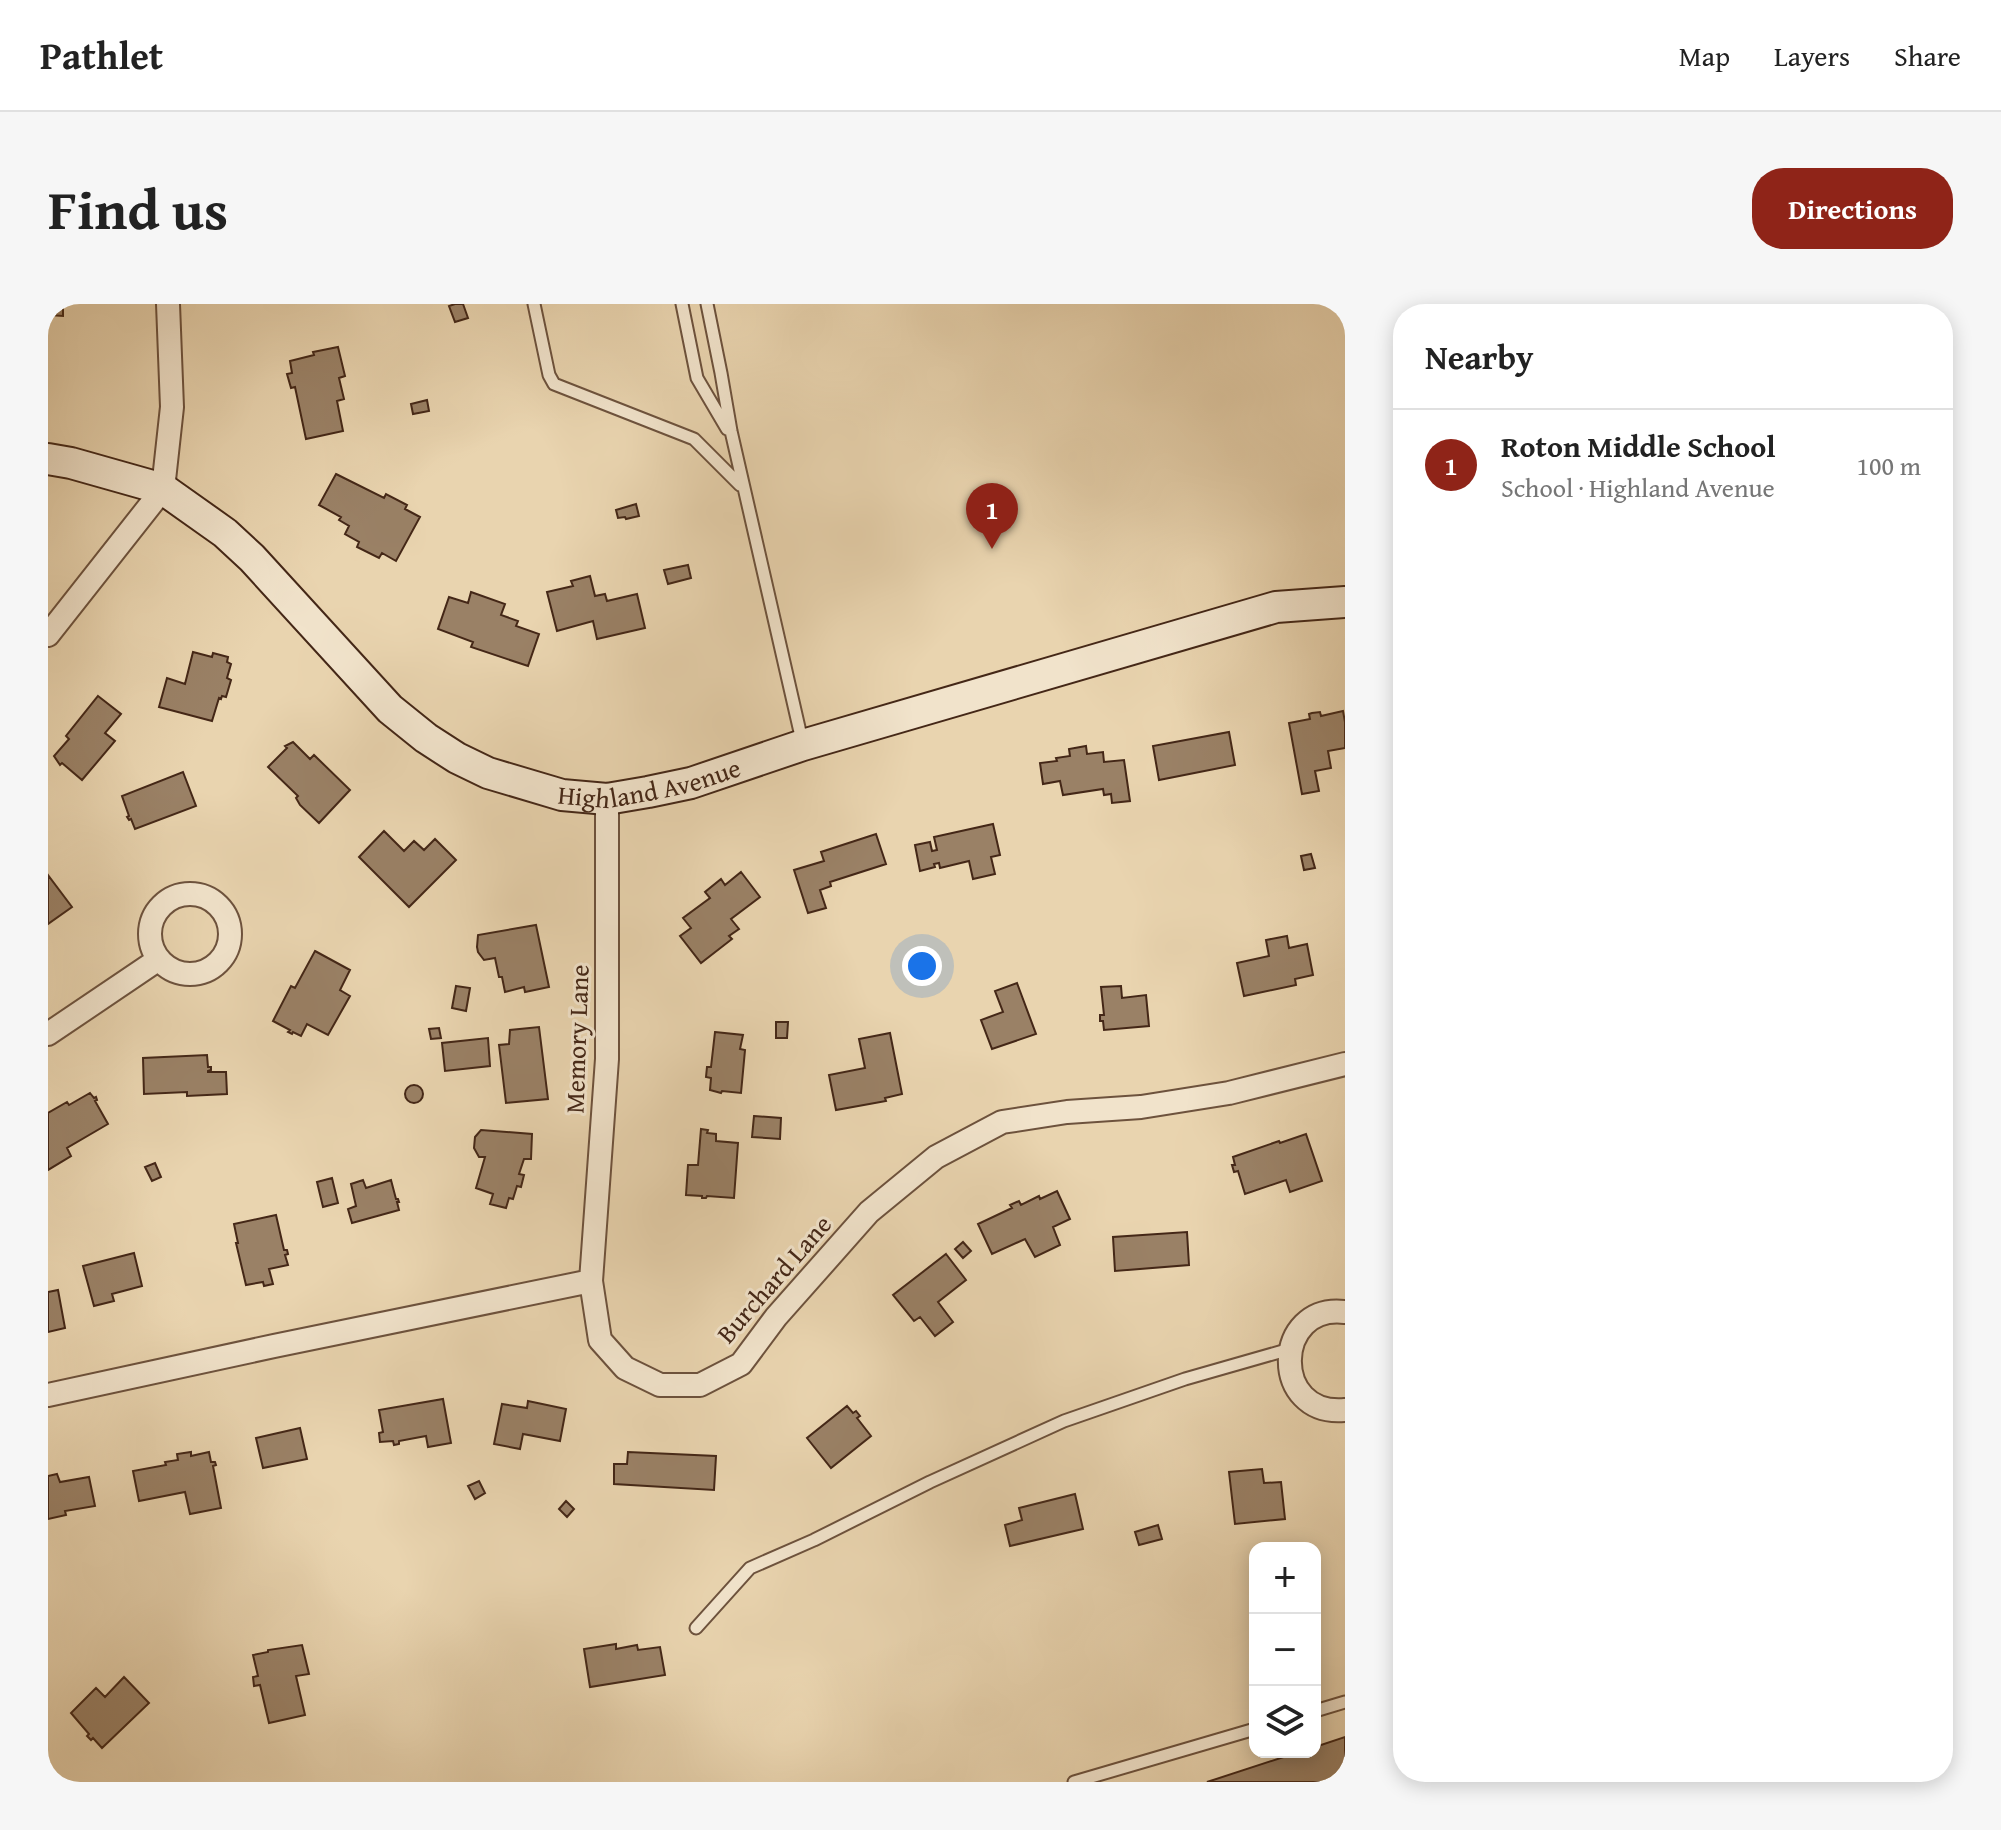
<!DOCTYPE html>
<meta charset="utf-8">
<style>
body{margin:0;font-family:"Gentium Book Plus",serif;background:#f6f6f6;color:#222}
.controls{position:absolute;right:24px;bottom:24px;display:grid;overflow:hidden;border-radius:16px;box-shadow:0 4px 20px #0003}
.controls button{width:72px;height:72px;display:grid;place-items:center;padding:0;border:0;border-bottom:2px solid #e0e0e0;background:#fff;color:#222;font:40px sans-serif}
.you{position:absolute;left:874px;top:662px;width:28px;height:28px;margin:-20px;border:6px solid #fff;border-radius:50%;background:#1a73e8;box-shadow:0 0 0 12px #1a73e833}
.badge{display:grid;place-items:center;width:52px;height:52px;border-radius:50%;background:#8f2418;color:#fff;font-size:26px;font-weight:700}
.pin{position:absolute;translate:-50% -66px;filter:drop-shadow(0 2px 4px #0008)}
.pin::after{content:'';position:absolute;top:42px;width:28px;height:24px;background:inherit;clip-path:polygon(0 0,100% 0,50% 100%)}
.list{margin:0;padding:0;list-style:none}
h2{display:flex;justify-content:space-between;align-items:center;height:104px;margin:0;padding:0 32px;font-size:34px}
h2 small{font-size:26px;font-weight:400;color:#767676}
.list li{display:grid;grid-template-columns:52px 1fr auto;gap:24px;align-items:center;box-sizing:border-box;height:112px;padding:0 32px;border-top:2px solid #e0e0e0}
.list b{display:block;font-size:30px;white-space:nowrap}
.list p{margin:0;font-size:26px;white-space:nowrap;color:#767676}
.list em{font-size:26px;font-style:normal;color:#767676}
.icon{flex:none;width:44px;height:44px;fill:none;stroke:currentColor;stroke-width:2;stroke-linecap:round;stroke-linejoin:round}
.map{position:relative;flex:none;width:1297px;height:1478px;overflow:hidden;border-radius:32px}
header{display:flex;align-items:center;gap:48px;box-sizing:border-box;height:112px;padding:0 40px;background:#fff;border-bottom:2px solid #e0e0e0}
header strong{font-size:38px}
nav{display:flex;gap:44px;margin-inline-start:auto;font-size:28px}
.intro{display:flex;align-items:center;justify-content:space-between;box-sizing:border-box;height:192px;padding:0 48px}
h1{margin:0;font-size:56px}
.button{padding:20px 36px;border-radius:32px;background:#8f2418;color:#fff;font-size:28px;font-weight:700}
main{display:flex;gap:48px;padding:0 48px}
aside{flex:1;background:#fff;border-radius:32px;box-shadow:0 4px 20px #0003}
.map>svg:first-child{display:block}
.building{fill:#9a8166;stroke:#442717;stroke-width:2}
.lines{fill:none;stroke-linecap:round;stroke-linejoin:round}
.lane-casing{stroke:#6d523d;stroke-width:15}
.street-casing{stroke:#6d523d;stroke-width:26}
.secondary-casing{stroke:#442717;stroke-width:34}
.lane{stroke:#f1e3cb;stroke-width:11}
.street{stroke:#f1e3cb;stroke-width:22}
.secondary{stroke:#f1e3cb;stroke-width:30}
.labels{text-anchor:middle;stroke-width:6;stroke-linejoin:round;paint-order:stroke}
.street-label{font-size:26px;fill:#442717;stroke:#f1e3cb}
</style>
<header>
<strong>Pathlet</strong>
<nav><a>Map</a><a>Layers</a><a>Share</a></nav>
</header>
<div class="intro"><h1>Find us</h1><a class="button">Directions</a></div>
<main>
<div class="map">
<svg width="1297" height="1478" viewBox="0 0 1297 1478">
<rect width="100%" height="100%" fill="#e9d4af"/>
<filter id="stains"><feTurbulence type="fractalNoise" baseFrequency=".0025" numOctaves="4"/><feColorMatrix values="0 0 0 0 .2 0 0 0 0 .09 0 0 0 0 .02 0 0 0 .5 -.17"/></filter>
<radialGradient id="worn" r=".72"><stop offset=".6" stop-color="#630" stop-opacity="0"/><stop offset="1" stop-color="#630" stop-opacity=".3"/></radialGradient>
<path class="building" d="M0,0H15V12L0,11Z
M407,0H415L420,14L407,18L401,2Z
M290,43L297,72L291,74L296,95L289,97L295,127L258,135L247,83L243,84L239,70L244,69L242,57L266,51L265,48Z
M379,96L381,107L365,110L363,100Z
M288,170L336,194L338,190L359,201L357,205L372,213L348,257L334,249L331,254L309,243L311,238L297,230L301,222L291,216L293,213L271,201Z
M588,200L591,212L578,215L577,213L570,214L568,206Z
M640,261L643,274L620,280L616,266Z
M542,272L547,292L557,290L559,297L589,290L597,324L549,335L545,317L509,327L499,288L525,282L523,277Z
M423,288L457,300L453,311L470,317L468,322L491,330L480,362L423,343L425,338L390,325L401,293L420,299Z
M145,348L164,353L165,349L180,353L179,358L183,360L179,374L183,376L178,393L174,392L173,395L171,394L164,417L111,403L119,374L137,380Z
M50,392L73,410L57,429L67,437L34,476L14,459L12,461L6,452L21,435L18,432Z
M1295,407L1297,418V444L1280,447L1283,464L1267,467L1271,487L1254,490L1241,419L1262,415L1261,410L1264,409L1272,408L1273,412Z
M1181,428L1187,461L1111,476L1105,442Z
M245,438L262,455L266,451L302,486L271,519L252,501L248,494L250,492L220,463L239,444L237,442Z
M1038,442L1039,450L1055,448L1056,458L1076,456L1082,497L1064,499L1063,490L1056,491L1055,485L1015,491L1012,477L995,480L992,459L1009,457L1008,454L1022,452L1021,445Z
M135,468L148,502L87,525L83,515L81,516L79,513L81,512L74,492Z
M945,520L952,551L943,553L947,570L925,575L921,557L892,564L891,559L886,560L887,563L872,567L867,541L882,538L884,547L889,546L886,533Z
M336,527L356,547L366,537L376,546L387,535L408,556L361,603L311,553Z
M828,530L838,560L782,578L783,582L772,586L778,604L760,609L746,566L776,557L773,548Z
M1263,550L1267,564L1256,566L1253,552Z
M693,568L712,593L683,615L691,625L681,632L684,635L653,659L632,632L643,624L635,614L662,594L657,588L673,575L677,581Z
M0,571L24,603L0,620Z
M488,621L501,683L477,688L476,683L457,688L454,673H451L447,654L436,656L430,648L429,643L430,631Z
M1239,632L1241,644L1259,640L1265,671L1247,675L1248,681L1196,692L1189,659L1221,652L1218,636Z
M267,647L302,666L292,686L302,692L280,731L259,720L253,732L245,728L244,730L240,728L242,726L225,717L243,682L247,684Z
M969,679L988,730L944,745L933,716L955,708L947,687Z
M408,682L422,684L418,707L404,704Z
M1073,682L1074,694L1098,691L1101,722L1056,726L1055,717H1052V711H1056L1053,683Z
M728,718H740L739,734H728Z
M491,723L500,795L458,799L451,741L461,740L462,726Z
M391,724L393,734L383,735L381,725Z
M667,728L695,731L692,745L697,746L693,789L674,787L673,789L662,786L663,774L658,773L659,763H663Z
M842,729L854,790L837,794L838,797L788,806L781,771L817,764L811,735Z
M440,734L442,762L397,767L394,739Z
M159,751L160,763H163V766L160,767V768H178L179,790L139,792V788L96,790L95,754Z
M357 790a9 9 0 1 1 18 0a9 9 0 1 1-18 0Z
M42,789L46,794L48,793L49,796L47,797L60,820L19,844L23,852L0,866V809L19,798L21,801Z
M706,812L733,814L732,835L704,833Z
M653,825L660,826L659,829L668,830V837L690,839L686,894L659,892L658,894H654V892L638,891L640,861H650Z
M433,826L484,830L483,855H476L471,870L476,871L473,883L469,882L465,895L461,894L458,904L442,900L445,890L428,884L437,853H431L426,844L427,833Z
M1258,830L1274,877L1242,888L1238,876L1197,890L1190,867L1186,868L1184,861H1187L1185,853L1231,837L1232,839Z
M107,859L113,873L104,877L97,863Z
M284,874L290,899L275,903L269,878Z
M315,876L318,884L343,876L348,895H350L351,898H349L351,906L304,919L300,905L308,902L303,880Z
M1009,887L1022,915L1005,923L1012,941L987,953L977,935L944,950L930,920L964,904L962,901L971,897L973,901L991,892L992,895Z
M228,911L236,946H239L240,950L237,951L240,961L221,965L225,980L216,982L215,978L198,981L188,939H190L186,920Z
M1139,928L1141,961L1067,967L1065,933Z
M915,938L923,947L915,954L907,945Z
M86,949L94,982L64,990L66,997L46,1002L35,962Z
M898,950L918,976L890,998L905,1018L887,1032L872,1013L866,1017L845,991Z
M10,986L17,1024L0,1028V988Z
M395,1095L403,1139L380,1143L378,1132L351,1137V1140L346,1141L345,1137L332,1138L331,1129L335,1128L331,1106Z
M480,1097L518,1105L512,1137L475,1130L472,1145L446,1140L454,1100L479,1104Z
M799,1102L805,1109L808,1107L812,1112L809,1114L823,1132L783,1164L759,1134Z
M252,1124L259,1155L215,1164L208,1134Z
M143,1148V1152L161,1148L163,1158H167L168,1161L165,1162L173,1204L142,1210L137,1188L91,1197L85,1167L118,1161L117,1158L130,1156L129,1150Z
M580,1148L668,1152L666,1186L566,1180V1160H579Z
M1214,1165L1216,1179L1233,1178L1237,1215L1187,1220L1181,1168Z
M9,1170L12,1178L41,1173L47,1202L17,1207L18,1211L0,1215V1172Z
M431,1177L437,1189L427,1195L420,1182Z
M1027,1190L1035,1225L962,1242L957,1221L974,1216L971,1204Z
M518,1197L526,1205L519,1213L511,1205Z
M1110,1221L1114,1235L1091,1241L1087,1228Z
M568,1340V1345L589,1341L590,1346L612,1343L617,1371L542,1383L536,1345Z
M254,1341L261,1370L248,1372L257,1411L221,1419L212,1381L206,1382L205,1373L210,1372L205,1351L220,1348V1346Z
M76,1373L101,1399L54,1444L45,1434L43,1436L39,1432L41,1430L23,1409L48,1384L57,1393Z
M1297,1433V1478H1159L1251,1448H1267V1443Z"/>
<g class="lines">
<defs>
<path id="lane" d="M486,0L501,71L506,80L646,135L692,181H695
M634,0L649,74L679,125L682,126
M659,0L673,69L683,127L755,441
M648,1324L702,1264L766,1236L882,1178L1016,1117L1137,1075L1242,1045
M1267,1407L1297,1398
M1026,1478L1207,1425"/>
<path id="street" d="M0,331L115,185L124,103L120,0
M559,495V755L543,977L552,1036L577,1064L612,1081H652L693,1060L728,1013L821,908L888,853L954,818L1019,808L1093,803L1181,789L1297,760
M102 630a40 40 0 1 1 80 0a40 40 0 1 1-80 0Z
M0,730L111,655
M1297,1008C1225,999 1222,1113 1297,1106
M0,1091L226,1042L543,977"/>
<g id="secondary">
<path id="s1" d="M0,155L23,159L115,185L177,229L204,254L342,405L378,434L409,454L440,469L514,491L559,495L600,488L643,479L755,441L1228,303L1297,298"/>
</g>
</defs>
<use href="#lane" class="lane-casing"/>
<use href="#street" class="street-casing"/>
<use href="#secondary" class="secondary-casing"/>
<use href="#lane" class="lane"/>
<use href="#street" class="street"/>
<use href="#secondary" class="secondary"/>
</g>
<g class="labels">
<g class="street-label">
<text dy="9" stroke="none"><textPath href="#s1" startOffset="720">Highland Avenue</textPath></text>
<text transform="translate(529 735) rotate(-88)" y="9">Memory Lane</text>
<text transform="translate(726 975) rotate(-49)" y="9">Burchard Lane</text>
</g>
</g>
<rect width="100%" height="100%" filter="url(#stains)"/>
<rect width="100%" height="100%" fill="url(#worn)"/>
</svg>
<div class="controls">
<button>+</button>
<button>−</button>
<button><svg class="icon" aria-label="layers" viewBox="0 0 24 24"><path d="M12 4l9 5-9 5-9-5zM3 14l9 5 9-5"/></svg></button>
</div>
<div class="you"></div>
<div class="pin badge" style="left:944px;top:245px">1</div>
</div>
<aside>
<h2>Nearby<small></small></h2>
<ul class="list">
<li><span class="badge">1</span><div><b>Roton Middle School</b><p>School · Highland Avenue</p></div><em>100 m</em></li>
</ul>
</aside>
</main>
